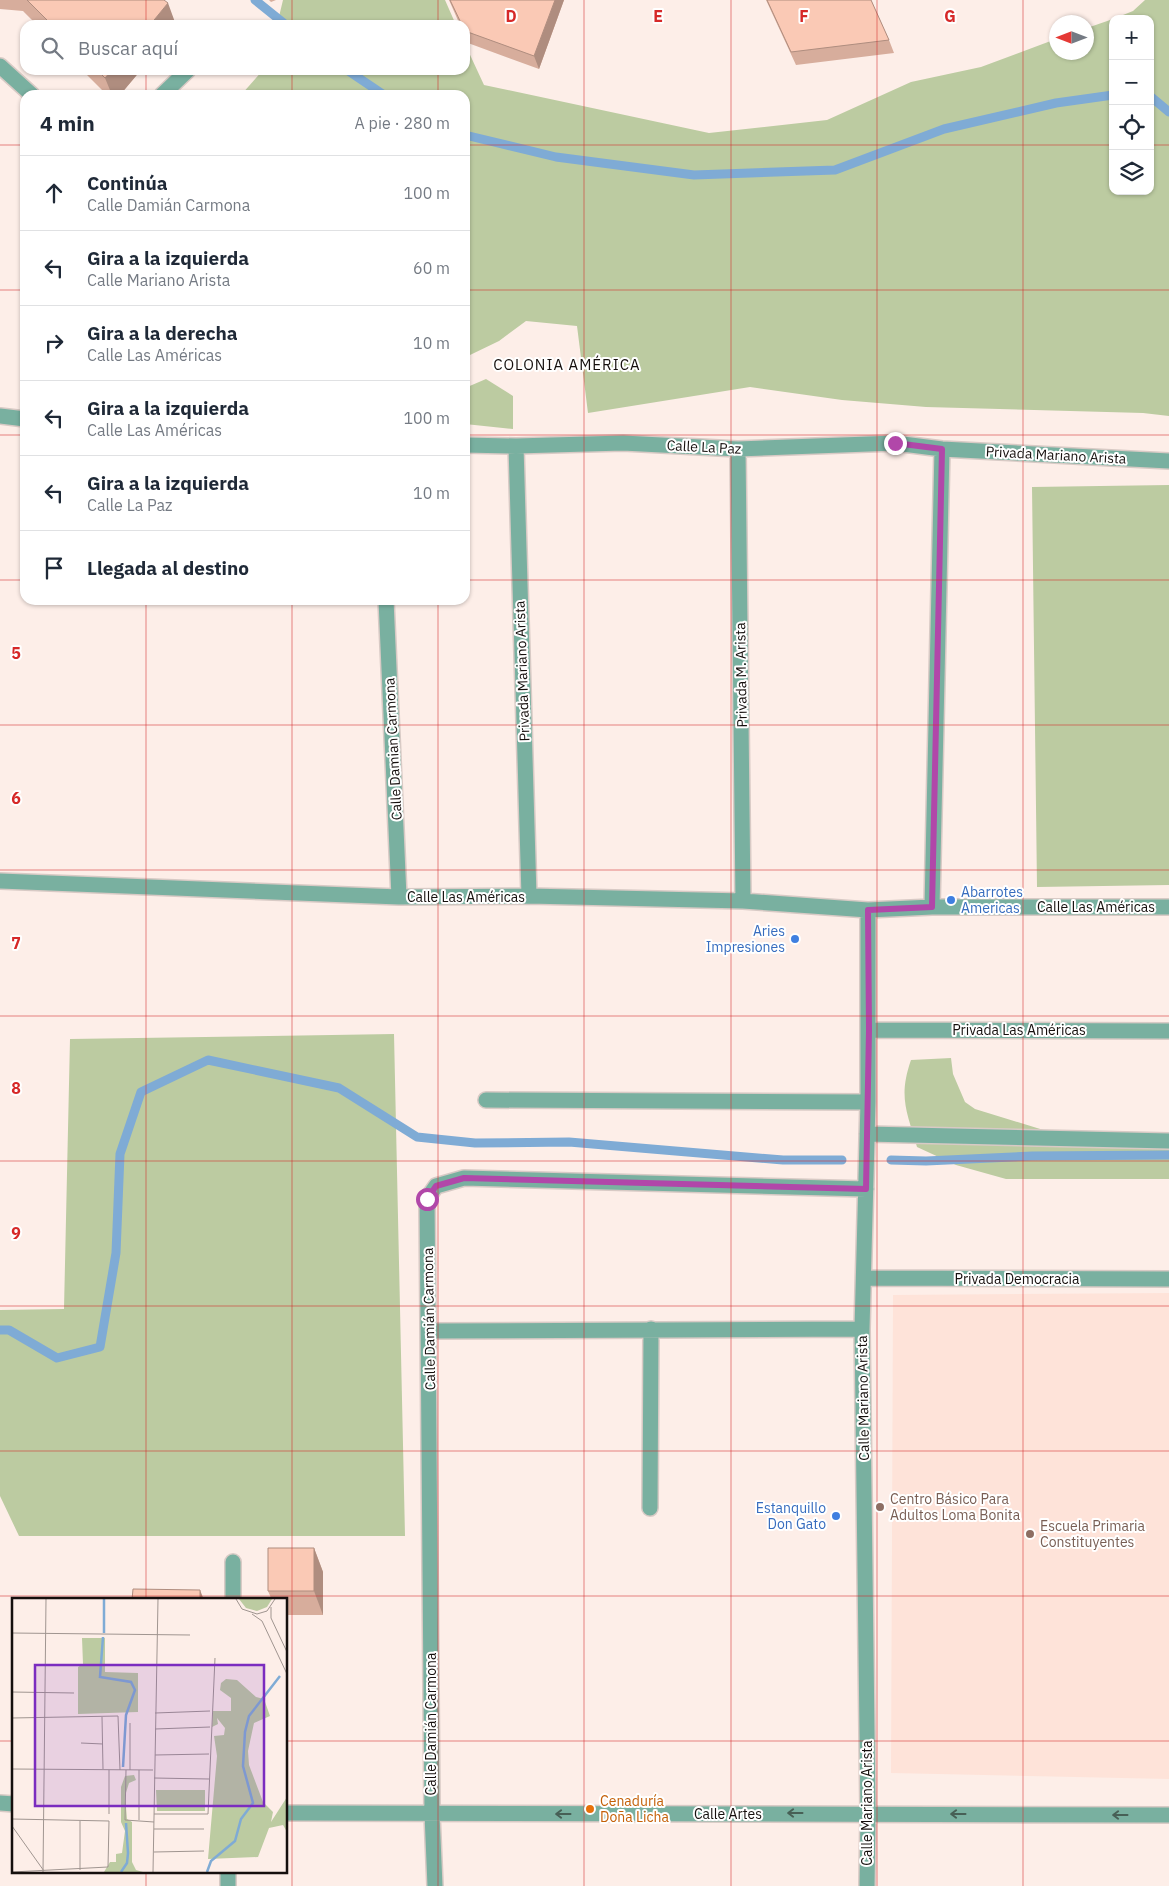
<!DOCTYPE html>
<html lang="es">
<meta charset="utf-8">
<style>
body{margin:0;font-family:"IBM Plex Sans",sans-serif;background:#f2f2f3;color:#1f2937}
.controls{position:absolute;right:15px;top:15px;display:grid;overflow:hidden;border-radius:10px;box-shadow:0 1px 4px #0004}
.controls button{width:45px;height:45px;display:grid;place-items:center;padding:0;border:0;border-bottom:1px solid #e0e1e3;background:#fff;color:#1f2937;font:25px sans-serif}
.compass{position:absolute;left:1049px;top:15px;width:45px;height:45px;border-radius:50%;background:#fff;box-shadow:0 1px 4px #0004;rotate:270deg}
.stop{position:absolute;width:15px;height:15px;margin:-11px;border:4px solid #b147a9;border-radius:50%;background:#fff}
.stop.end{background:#b147a9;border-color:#fff;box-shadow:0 1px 5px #0008}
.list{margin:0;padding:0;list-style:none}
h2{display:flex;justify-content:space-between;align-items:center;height:65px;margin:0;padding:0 20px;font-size:21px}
h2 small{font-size:16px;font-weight:400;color:#747a83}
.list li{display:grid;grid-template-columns:32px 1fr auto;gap:15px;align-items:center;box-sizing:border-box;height:75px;padding:0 20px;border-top:1px solid #e0e1e3}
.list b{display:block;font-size:19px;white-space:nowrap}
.list p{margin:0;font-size:16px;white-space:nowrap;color:#747a83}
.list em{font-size:16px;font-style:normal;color:#747a83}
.icon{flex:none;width:28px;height:28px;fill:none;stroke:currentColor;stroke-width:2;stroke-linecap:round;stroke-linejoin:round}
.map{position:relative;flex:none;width:1169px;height:1886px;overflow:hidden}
.search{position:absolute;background:#fff;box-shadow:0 1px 4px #0004;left:20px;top:20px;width:450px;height:55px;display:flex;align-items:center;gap:12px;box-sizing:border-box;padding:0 18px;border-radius:15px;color:#747a83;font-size:19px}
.panel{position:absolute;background:#fff;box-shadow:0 1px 4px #0004;left:20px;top:90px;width:450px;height:515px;border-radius:15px}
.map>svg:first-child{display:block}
.built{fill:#fee3d9}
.green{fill:#bccba1}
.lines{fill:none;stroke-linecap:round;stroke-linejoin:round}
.stream{stroke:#7fabd5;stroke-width:9}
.lane-casing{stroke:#d8cac5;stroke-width:18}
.street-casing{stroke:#d8cac5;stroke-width:18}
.lane{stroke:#79b0a0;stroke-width:15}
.street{stroke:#79b0a0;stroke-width:15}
.wall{fill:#d7ad9c}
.shaded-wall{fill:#af8d7f}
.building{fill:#fac9b5;stroke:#af8d7f}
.oneway{stroke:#476056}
.route{stroke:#b147a9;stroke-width:6}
.grid{fill:none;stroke:#d62828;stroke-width:1;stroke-opacity:0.55}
.shop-dot{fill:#3f7fe0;stroke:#fff;stroke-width:2}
.education-dot{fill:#8d6e63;stroke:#fff;stroke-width:2}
.food-dot{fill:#e8710a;stroke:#fff;stroke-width:2}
.labels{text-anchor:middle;stroke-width:4;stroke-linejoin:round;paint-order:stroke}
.street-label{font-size:14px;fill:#150f0d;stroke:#fff}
.shop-label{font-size:14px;fill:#366cbe;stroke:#fff;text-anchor:end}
.education-label{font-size:14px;fill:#785e54;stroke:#fff;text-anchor:start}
.food-label{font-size:14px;fill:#c56008;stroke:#fff;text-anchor:start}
.neighbourhood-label{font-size:15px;letter-spacing:1px;fill:#150f0d;stroke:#fff}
.inset-river{fill:none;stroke:#7fabd5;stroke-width:2.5}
.inset-road{fill:none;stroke:#a09590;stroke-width:1}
.view{fill:#7b2cbf;fill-opacity:0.15;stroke:#7b2cbf;stroke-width:2.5}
.inset-edge{fill:none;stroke:#150f0d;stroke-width:2.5}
.grid-label{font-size:16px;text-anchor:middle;font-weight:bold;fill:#d62828;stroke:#fff;stroke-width:4;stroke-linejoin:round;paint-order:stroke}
</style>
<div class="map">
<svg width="1169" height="1886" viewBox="0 0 1169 1886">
<rect width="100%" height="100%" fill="#fdeee8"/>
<path class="built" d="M1169,1293V1779L891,1773L893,1295Z"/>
<path class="green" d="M283,0H445L456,25H277Z
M1145,0H1169V416L1143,413L926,407L842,400L750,387L588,413L577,326L526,321L499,341L470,355L465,360V95H241L263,70H465V44L484,85L709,133L827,120L911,82L981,67L1056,39V52H1086L1087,28L1113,19V191H1150V19H1113L1133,11Z
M486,379L513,396V429L465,424V388Z
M1169,485V885L1037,887L1032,487Z
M394,1034L405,1536H19L0,1496V1310L64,1309L70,1039Z
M951,1058L953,1074L965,1102L975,1109L1079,1141L1169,1142V1179H1006L956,1165L917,1147C907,1112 898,1097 911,1060Z"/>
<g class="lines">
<path class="stream" d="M255,0L286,25
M347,70L384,95
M1150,96L1169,112
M465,135L556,157L694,175L835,170L944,129L1056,103L1113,95
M891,1160L926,1161L1032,1156L1169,1155
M0,1330H9L57,1358L100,1347L116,1253L120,1154L141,1092L208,1060L339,1088L417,1137L475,1143L569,1142L783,1160H842"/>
<defs>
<path id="lane" d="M0,66L32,95
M162,95L188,70"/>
<path id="street" d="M0,416L25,419
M465,445L516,446L623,443L738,449L895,443L942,449L1169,461
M516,446L529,896
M738,449L743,901
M386,600L399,897
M0,881L399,897L529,896L743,901L868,910L932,907H1169
M932,907L942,449
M869,1030L1169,1031
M486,1100L868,1102
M867,1134L1169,1141
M865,1278L1169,1279
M429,1331L862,1329
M650,1508L651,1329
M233,1600V1562
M0,1803L14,1804
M286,1813L1169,1815
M228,1886V1872
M435,1886L432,1814L427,1199L436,1186L464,1178L866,1189
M867,1886L868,1813L862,1329L868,1102V910"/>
</defs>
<use href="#lane" class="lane-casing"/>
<use href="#street" class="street-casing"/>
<use href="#lane" class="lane"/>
<use href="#street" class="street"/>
</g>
<path class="wall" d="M0,0H164L176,25H37L23,11L0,9Z
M269,0H276L271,2Z
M449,0H564L539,69L468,43L465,35V25H460Z
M766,0H871L889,40L894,53L796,65Z
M82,70H141L120,95H107Z
M314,1548L323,1572V1615H286V1600H272L268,1591Z"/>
<path class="shaded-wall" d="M555,0H564L539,69L534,56Z
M168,3L176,25H150Z
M112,70H141L120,95H112L105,78Z
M314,1548L323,1572V1615L314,1591Z
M200,1590L204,1600H200Z"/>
<path class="building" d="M27,0H164L168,3L150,25H52Z
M450,0H555L534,56L465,31V25H462Z
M767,0H871L889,40L791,52Z
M97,70H112L105,78Z
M268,1548H314V1591H268Z
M133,1589L200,1590V1600H132Z"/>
<defs><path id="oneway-shaft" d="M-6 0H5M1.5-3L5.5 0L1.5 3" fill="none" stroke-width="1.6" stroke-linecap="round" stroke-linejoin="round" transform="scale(1.25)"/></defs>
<g class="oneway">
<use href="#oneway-shaft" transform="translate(795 1813) rotate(180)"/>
<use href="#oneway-shaft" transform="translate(563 1814) rotate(180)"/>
<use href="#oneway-shaft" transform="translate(958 1814) rotate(-180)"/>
<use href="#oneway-shaft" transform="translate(1120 1815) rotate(-180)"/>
</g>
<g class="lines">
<path class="route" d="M427,1199L436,1186L464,1178L866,1189L869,1030L868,910L932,907L942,449L895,443"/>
</g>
<path class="grid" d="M146,0V25M292,0V25M438,0V25M584,0V1886M731,0V1886M877,0V1886M1023,0V1886M146,70V95M292,70V95M438,70V95M0,145H25M465,145H1113M1150,145H1169M0,290H25M465,290H1169M0,435H25M465,435H1169M0,580H25M465,580H1169M146,600V1600M292,600V1886M438,600V1886M0,725H1169M0,870H1169M0,1016H1169M0,1161H1169M0,1306H1169M0,1451H1169M0,1596H1169M0,1741H14M286,1741H1169M146,1872V1886"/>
<g class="shop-dot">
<circle cx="951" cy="900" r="5"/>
<circle cx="795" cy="939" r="5"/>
<circle cx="836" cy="1516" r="5"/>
</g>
<g class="education-dot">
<circle cx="880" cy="1507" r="5"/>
<circle cx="1030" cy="1534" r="5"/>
</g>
<circle class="food-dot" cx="590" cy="1809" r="5"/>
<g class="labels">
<g class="street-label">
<text transform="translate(704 447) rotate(3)" y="5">Calle La Paz</text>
<text transform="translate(1056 455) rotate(3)" y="5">Privada Mariano Arista</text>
<text transform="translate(522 671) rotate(-92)" y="5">Privada Mariano Arista</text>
<text transform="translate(741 675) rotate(-91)" y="5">Privada M. Arista</text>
<text transform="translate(393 749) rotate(-93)" y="5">Calle Damian Carmona</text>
<text x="466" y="902">Calle Las Américas</text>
<text x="1096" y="912">Calle Las Américas</text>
<text x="1019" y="1035">Privada Las Américas</text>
<text x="1017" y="1284">Privada Democracia</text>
<text transform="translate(429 1319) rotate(-91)" y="5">Calle Damián Carmona</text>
<text transform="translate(863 1398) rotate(-91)" y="5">Calle Mariano Arista</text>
<text transform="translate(431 1724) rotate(-90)" y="5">Calle Damián Carmona</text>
<text transform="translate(867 1803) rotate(-90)" y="5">Calle Mariano Arista</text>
<text x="728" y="1819">Calle Artes</text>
</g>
<g class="shop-label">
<text x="961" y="897" text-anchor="start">Abarrotes<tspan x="961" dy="16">Americas</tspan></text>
<text x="785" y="936">Aries<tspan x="785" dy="16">Impresiones</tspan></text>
<text x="826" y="1513">Estanquillo<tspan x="826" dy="16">Don Gato</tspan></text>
</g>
<g class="education-label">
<text x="890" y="1504">Centro Básico Para<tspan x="890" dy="16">Adultos Loma Bonita</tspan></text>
<text x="1040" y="1531">Escuela Primaria<tspan x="1040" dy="16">Constituyentes</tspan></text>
</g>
<g class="food-label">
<text x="600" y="1806">Cenaduría<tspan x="600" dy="16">Doña Licha</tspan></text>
</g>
<g class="neighbourhood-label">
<text x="567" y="370">COLONIA AMÉRICA</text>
</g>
</g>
<g transform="translate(12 1598)">
<rect width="275" height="275" fill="#fdeee8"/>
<path d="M227,1H260L255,9L245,13L234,10ZM70,40H93V74L126,75V114L66,116V69L71,66ZM214,81L225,82L244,99L252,101L258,118L242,125L236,153L237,167L251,204L261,214L259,224L275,199V234L271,227L257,230L246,259L196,261L205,158L202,138L212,137L213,130L205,120L206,126L200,129L201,113H219V100L208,92L209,85ZM122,177L124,182L117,185L113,198L115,221L120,224V264L124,272L131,274H92L98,264H104V256L110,255L113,233L109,224V189L113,178ZM144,192H193V213H145Z" fill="#bccba1"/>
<path class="inset-river" d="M92,35V1M91,39L88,79L119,84L123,92L114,117L111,169M109,274L115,265L116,255L114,225M195,274L199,263L223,243L229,221L241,205L231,168L233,134L237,118L268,78"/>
<path class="inset-road" d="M224,1L230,11L245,16L255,13L263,1M259,9V20L275,54M240,16L250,23L275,76M0,35L178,37M0,94L62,95M143,115L198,113M90,119L91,171M0,120L106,118L108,172M143,131L198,129M69,145L91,146M143,157L197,156M0,171L141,172M114,172L113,222L142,224M118,172V125M142,180L197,181M97,216V172M142,216H196L203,60M0,221L97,223L96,269L0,274M127,222V172M0,228L32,273M142,231H192M142,254L192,253M68,272V223M31,274L34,1M141,274L146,1"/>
<path class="view" d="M23,67H252V208H23Z"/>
<rect width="275" height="275" class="inset-edge"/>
</g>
<g class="grid-label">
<text x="511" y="22">D</text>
<text x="658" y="22">E</text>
<text x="804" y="22">F</text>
<text x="950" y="22">G</text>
<text x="16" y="659">5</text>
<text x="16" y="804">6</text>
<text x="16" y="949">7</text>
<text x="16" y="1094">8</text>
<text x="16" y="1239">9</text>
</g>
</svg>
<div class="controls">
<button>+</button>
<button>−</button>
<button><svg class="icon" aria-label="locate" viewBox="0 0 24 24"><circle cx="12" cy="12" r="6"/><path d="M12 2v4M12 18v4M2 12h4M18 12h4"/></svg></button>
<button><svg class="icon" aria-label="layers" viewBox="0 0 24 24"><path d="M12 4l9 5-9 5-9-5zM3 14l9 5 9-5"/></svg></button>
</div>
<svg class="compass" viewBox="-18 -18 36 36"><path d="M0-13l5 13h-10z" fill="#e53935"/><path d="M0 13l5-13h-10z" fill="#747a83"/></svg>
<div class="stop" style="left:427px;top:1199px"></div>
<div class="stop end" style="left:895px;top:443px"></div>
<div class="search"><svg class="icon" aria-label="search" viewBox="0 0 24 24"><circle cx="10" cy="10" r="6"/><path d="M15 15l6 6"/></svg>Buscar aquí</div>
<section class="panel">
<h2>4 min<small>A pie · 280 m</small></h2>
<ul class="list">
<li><svg class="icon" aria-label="ahead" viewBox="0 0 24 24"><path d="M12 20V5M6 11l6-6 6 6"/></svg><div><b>Continúa</b><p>Calle Damián Carmona</p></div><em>100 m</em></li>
<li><svg class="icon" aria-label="left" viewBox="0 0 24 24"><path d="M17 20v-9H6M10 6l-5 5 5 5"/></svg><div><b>Gira a la izquierda</b><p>Calle Mariano Arista</p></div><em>60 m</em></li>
<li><svg class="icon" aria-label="right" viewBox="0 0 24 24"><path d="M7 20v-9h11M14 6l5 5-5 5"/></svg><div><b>Gira a la derecha</b><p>Calle Las Américas</p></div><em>10 m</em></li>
<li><svg class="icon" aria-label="left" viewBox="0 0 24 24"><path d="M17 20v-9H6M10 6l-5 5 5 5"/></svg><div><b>Gira a la izquierda</b><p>Calle Las Américas</p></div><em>100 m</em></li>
<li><svg class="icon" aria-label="left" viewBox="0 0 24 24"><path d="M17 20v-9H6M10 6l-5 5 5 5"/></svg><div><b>Gira a la izquierda</b><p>Calle La Paz</p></div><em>10 m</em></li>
<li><svg class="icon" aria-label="arrive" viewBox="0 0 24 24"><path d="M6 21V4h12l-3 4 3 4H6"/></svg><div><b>Llegada al destino</b></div></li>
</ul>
</section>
</div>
